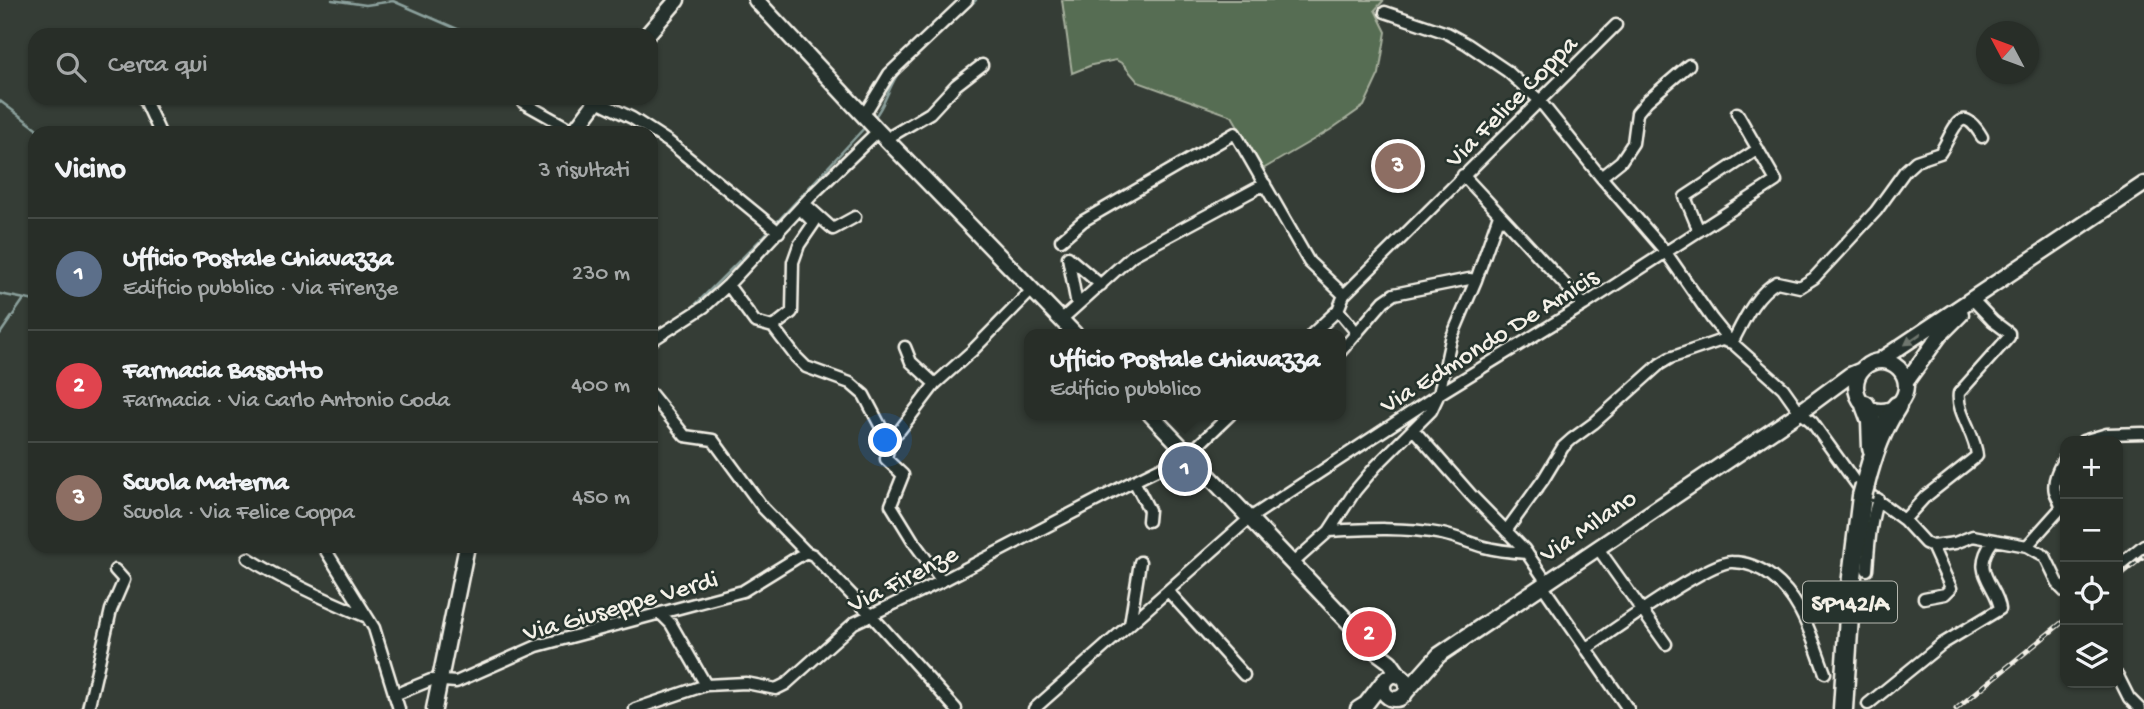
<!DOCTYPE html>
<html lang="it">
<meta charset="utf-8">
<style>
body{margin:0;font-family:"Gochi Hand",sans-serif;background:#343a34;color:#f1f3f6}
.controls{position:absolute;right:21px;bottom:21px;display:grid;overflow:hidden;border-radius:14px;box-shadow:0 2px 5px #0004}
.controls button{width:63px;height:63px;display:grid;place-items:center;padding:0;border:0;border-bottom:2px solid #444a45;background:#282e28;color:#f1f3f6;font:35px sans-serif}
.compass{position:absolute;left:1976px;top:21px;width:63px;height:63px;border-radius:50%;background:#282e28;box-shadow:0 2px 5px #0004;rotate:311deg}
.you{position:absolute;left:886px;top:441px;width:24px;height:24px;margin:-18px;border:5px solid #fff;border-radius:50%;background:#1a73e8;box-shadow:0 0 0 10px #1a73e833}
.badge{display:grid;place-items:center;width:46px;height:46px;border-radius:50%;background:#ffd166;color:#fff;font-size:23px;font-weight:700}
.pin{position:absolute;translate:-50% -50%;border:4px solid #fff;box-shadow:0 2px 7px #0006}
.popup{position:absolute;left:1024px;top:329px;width:322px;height:91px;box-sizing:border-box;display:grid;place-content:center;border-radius:14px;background:#282e28;filter:drop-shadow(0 2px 5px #0005);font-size:23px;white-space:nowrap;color:#a5a8a8}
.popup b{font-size:26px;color:#f1f3f6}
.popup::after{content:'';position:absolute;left:50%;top:100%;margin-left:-14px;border:14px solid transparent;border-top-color:#282e28}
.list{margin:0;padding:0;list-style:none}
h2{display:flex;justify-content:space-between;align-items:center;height:91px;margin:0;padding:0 28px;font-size:30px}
h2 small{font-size:23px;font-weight:400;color:#a5a8a8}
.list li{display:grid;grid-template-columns:46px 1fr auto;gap:21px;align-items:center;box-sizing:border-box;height:112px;padding:0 28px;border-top:2px solid #444a45}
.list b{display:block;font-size:26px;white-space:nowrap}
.list p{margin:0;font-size:23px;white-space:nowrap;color:#a5a8a8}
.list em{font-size:23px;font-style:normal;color:#a5a8a8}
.icon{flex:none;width:38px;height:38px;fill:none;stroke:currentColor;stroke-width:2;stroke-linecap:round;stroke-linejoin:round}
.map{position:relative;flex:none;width:2144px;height:709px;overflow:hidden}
.search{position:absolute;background:#282e28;box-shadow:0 2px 5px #0004;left:28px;top:28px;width:630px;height:77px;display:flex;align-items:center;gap:18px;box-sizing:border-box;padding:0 24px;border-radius:21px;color:#a5a8a8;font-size:26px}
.panel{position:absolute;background:#282e28;box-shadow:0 2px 5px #0004;left:28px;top:126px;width:630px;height:427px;border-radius:21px}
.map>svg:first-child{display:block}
.green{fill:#576d52;stroke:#a6af9d;stroke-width:2}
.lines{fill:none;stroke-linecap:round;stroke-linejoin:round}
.stream{stroke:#8ba09c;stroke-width:2.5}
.street-casing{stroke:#f4f1e8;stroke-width:15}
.secondary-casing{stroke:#f4f1e8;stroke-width:19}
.highway-casing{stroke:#f4f1e8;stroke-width:23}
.street{stroke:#26332d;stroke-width:10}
.secondary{stroke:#26332d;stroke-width:14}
.highway{stroke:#26332d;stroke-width:18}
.rail-casing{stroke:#f4f1e8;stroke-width:5}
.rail{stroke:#26332d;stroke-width:2.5;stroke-dasharray:8;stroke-linecap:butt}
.highway-bridge-casing{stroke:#f4f1e8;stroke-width:23;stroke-linecap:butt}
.highway-bridge{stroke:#26332d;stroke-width:18}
.oneway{fill:#6e766e}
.labels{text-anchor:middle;stroke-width:5;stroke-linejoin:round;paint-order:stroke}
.shield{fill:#26332d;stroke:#b6b8b0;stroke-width:2}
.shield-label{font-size:24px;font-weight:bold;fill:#f4f1e8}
.street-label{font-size:26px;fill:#f4f1e8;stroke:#26332d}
</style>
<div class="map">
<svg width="2144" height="709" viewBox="0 0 2144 709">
<rect width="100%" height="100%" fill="#353d36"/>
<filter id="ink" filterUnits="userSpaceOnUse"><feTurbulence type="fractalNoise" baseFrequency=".0143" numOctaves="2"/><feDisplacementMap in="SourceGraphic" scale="14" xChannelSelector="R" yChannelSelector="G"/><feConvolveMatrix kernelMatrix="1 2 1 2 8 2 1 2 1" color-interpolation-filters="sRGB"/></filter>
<g filter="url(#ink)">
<path class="green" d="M1062,0H1384L1375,10L1386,32L1379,74L1364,106L1330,130L1263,169L1232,116L1138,82L1123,64L1116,60L1092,65L1072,73Z"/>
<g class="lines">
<path class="stream" d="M332,0L366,5L393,1L471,35
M0,101L36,128L38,133
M874,118C886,104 889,85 900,71L976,0
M0,294L35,301
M690,310L762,238L867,125
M651,333L679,318
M0,334L24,299"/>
<defs>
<path id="street" d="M1385,12L1447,33L1467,44L1507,71L1539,100L1601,177L1665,251L1712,319L1729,340L1783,388L1800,412L1812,422L1858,486L1904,520L1925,543L1932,546L1955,543L1973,536L2027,546L2045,556L2060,587L2065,592
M144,98L160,133
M525,98L524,103L574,131
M597,101L632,118L669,142L779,232
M864,115L889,74L967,0
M886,139L930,113L956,85L982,65
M1463,175L1584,305
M1601,177L1621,161L1633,143L1637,113L1647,101L1689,65
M804,203L833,229L855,217
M1699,231L1685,197L1758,149
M1061,240L1083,221L1235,133L1309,262L1344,295
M1068,257L1077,305
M1068,257L1101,285
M728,285L755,322L773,327L796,357L806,367L850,383L864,395L883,431L890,439
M1338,310L1357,333
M1061,320L1133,255L1265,184
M773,327L792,312L793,262L799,245L814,223L800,209
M1312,334L1338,310L1344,295L1616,25
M651,341L704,307L728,285L814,193L878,131
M905,347L911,362L935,384
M1341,351L1384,301L1394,294L1469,279L1476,280
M1413,429L1472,496L1524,549L1546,581
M890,439L900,430L935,384L972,351L1032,290
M890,439L886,459L903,475L891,505L915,544L942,581
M2083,441L2107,434L2144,433
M1134,481L1149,510L1148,521
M1904,520L1925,497L1977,456C1976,435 1956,412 1959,393L2009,337V333L1993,321L1974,301
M1329,531C1367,529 1405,527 1442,534C1457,537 1470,543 1484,547C1498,551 1512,552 1527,553
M1506,531L1543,480L1563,447L1572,439L1594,423L1660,364L1670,358L1722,340L1732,343C1743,322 1755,294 1777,282L1800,287L1814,278L1876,211L1905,171L1916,161L1940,153C1953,135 1959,98 1982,137
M323,546L374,628L399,709
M2027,546L2061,508C2061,502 2057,498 2055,492C2052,480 2059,467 2065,457
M1597,547L1666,644
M806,552L813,555L871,615L956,709
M248,558C286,582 326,600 367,617
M1293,563L1329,531L1355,491L1376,466L1431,411L1439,394L1451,339L1476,280L1499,215
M2118,566L2144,545
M1867,570C1869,545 1870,523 1878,499
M1542,585L1628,709
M1168,591L1244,675
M1924,598L1945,594L1951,588L1932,546
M661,614L671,624L706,685
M1130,624L1140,562
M1586,649C1611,632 1708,561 1732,562C1761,562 1786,585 1799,609C1810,628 1817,652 1825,673
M2118,676L2129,698L2140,709
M394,695L431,680L456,682L537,646L743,591L806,552L763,508L713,440L685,436L651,394
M1868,704L1942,644L2000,609C1997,584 1969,573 1993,541
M88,709L111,610L124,580L115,570
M635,709L706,685L746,683L776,689L786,684L854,623L942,581L1134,481L1189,454L1230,415
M1034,709L1250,518L1439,394L1584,305L1776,181L1737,113"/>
<path id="secondary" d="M756,0L878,131L1075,334
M647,35L677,0
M573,133L599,98
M1856 386a25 25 0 1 1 50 0a25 25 0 1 1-50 0Z
M1879,361L2144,184
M1906,382L1940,335L1961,314
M1151,415L1378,653L1390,662L1400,676
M1383 687a12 12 0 1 1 24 0a12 12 0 1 1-24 0Z
M1406,692L1439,655L1800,412L1850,375L1862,370
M434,709L467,546
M1358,709L1366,704L1383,682"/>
<path id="highway" d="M1865,405L1871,421L1872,448
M1865,485C1872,456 1881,431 1897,406
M1843,709L1851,585L1862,496"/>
</defs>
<use href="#street" class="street-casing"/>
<use href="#secondary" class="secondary-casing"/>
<use href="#highway" class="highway-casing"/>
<use href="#street" class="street"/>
<use href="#secondary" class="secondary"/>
<use href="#highway" class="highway"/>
<defs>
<path id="rail" d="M2118,577L2144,556
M1956,709L2065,620"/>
</defs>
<use href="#rail" class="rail-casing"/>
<use href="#rail" class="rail"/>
<defs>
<path id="highway-bridge" d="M1862,496L1865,485"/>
</defs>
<use href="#highway-bridge" class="highway-bridge-casing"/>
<use href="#highway-bridge" class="highway-bridge"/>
</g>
<defs><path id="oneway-solid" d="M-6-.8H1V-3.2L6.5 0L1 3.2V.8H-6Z" transform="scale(1.75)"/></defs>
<use class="oneway" href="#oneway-solid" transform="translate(1913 339) rotate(145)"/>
</g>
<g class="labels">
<rect class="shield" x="1803" y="581.5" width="94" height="41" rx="5"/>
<g class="shield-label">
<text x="1850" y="610">SP142/A</text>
</g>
<g class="street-label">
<text transform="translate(1510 100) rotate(-45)" y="9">Via Felice Coppa</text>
<text transform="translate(1488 339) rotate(-32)" y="9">Via Edmondo De Amicis</text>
<text transform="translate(1587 524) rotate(-34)" y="9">Via Milano</text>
<text transform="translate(902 577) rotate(-27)" y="9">Via Firenze</text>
<text transform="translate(620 604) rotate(-16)" y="9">Via Giuseppe Verdi</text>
</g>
</g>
</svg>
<div class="controls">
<button>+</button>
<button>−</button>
<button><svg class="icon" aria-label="locate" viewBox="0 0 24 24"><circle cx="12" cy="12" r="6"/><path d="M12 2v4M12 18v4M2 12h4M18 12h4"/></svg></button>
<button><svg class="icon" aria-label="layers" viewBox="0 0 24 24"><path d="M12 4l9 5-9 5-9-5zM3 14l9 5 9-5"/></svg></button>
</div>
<svg class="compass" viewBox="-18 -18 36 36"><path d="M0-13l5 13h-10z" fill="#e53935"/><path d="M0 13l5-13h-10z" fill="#a5a8a8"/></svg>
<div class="you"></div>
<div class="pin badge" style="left:1185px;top:469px;background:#5c6f8a">1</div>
<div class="popup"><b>Ufficio Postale Chiavazza</b>Edificio pubblico</div>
<div class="pin badge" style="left:1369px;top:634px;background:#e0444e">2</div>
<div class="pin badge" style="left:1398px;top:166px;background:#8d6e63">3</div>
<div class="search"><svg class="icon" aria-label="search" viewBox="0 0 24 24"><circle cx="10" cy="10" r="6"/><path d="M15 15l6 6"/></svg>Cerca qui</div>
<section class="panel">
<h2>Vicino<small>3 risultati</small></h2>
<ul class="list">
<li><span class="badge" style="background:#5c6f8a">1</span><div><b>Ufficio Postale Chiavazza</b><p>Edificio pubblico · Via Firenze</p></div><em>230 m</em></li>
<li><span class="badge" style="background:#e0444e">2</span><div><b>Farmacia Bassotto</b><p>Farmacia · Via Carlo Antonio Coda</p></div><em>400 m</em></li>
<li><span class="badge" style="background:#8d6e63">3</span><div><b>Scuola Materna</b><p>Scuola · Via Felice Coppa</p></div><em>450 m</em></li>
</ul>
</section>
</div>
